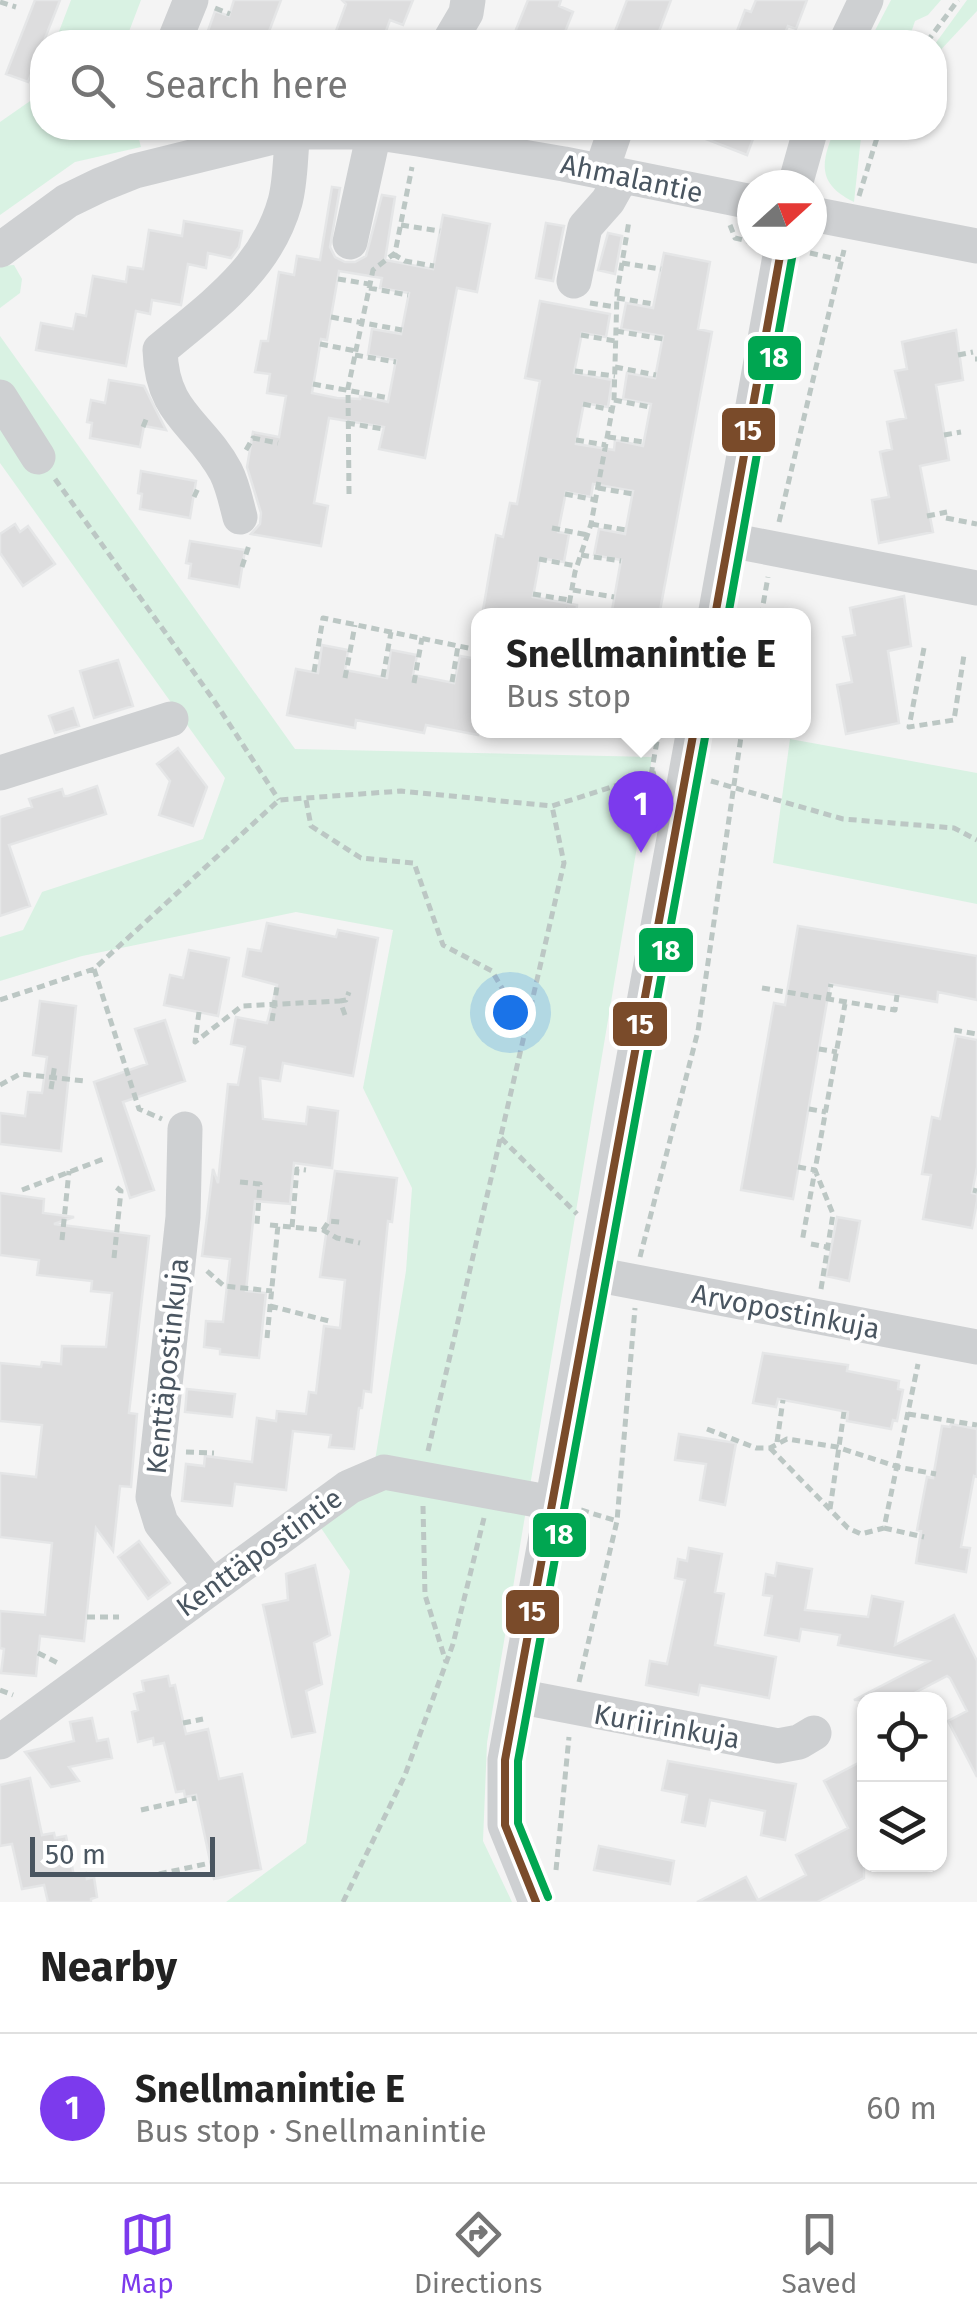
<!DOCTYPE html>
<meta charset="utf-8">
<style>
body{margin:0;font-family:"Fira Sans",sans-serif;background:#f2f2f2;color:#222}
.controls{position:absolute;right:30px;bottom:30px;display:grid;overflow:hidden;border-radius:20px;box-shadow:0 2px 8px #0004}
.controls button{width:90px;height:90px;display:grid;place-items:center;padding:0;border:0;border-bottom:2px solid #e0e0e0;background:#fff;color:#222;font:50px sans-serif}
.compass{position:absolute;left:737px;top:170px;width:90px;height:90px;border-radius:50%;background:#fff;box-shadow:0 2px 8px #0004;rotate:69deg}
.scale{position:absolute;left:30px;bottom:25px;width:185px;box-sizing:border-box;padding-left:10px;border:5px solid #4a5661;border-top:0;font-size:28px;line-height:35px;white-space:nowrap;color:#4a5661;-webkit-text-stroke:8px #fff;paint-order:stroke}
.you{position:absolute;left:510px;top:1012px;width:35px;height:35px;margin:-25px;border:8px solid #fff;border-radius:50%;background:#1a73e8;box-shadow:0 0 0 15px #1a73e833}
.badge{display:grid;place-items:center;width:65px;height:65px;border-radius:50%;background:#7c3aed;color:#fff;font-size:32px;font-weight:700}
.pin{position:absolute;translate:-50% -82px;filter:drop-shadow(0 2px 5px #0008)}
.pin::after{content:'';position:absolute;top:52px;width:35px;height:30px;background:inherit;clip-path:polygon(0 0,100% 0,50% 100%)}
.popup{position:absolute;left:471px;top:608px;width:340px;height:130px;box-sizing:border-box;display:grid;place-content:center;border-radius:20px;background:#fff;filter:drop-shadow(0 2px 8px #0005);font-size:32px;white-space:nowrap;color:#767676}
.popup b{font-size:38px;color:#222}
.popup::after{content:'';position:absolute;left:50%;top:100%;margin-left:-20px;border:20px solid transparent;border-top-color:#fff}
.list{margin:0;padding:0;list-style:none}
h2{display:flex;justify-content:space-between;align-items:center;height:130px;margin:0;padding:0 40px;font-size:42px}
h2 small{font-size:32px;font-weight:400;color:#767676}
.list li{display:grid;grid-template-columns:65px 1fr auto;gap:30px;align-items:center;box-sizing:border-box;height:150px;padding:0 40px;border-top:2px solid #e0e0e0}
.list b{display:block;font-size:38px;white-space:nowrap}
.list p{margin:0;font-size:32px;white-space:nowrap;color:#767676}
.list em{font-size:32px;font-style:normal;color:#767676}
.icon{flex:none;width:55px;height:55px;fill:none;stroke:currentColor;stroke-width:2;stroke-linecap:round;stroke-linejoin:round}
.map{position:relative;flex:none;width:977px;height:1902px;overflow:hidden}
.search{position:absolute;background:#fff;box-shadow:0 2px 8px #0004;left:30px;right:30px;top:30px;height:110px;display:flex;align-items:center;gap:25px;box-sizing:border-box;padding:0 35px;border-radius:40px;color:#767676;font-size:38px}
.sheet{height:280px;background:#fff}
nav{display:flex;justify-content:space-around;align-items:center;box-sizing:border-box;height:140px;border-top:2px solid #e0e0e0;background:#fff;font-size:28px;color:#767676}
nav a{display:grid;justify-items:center;gap:5px}
nav .on{color:#7c3aed}
.map>svg:first-child{display:block}
.green{fill:#d9f2e3}
.building{fill:#ddddde;stroke:#e5e6e7;stroke-width:2.5;fill-rule:evenodd}
.lines{fill:none;stroke-linecap:round;stroke-linejoin:round}
.path{stroke:#bcc7c4;stroke-width:5;stroke-dasharray:8 5;stroke-linecap:butt}
.minor{stroke:#ced0d2;stroke-width:35}
.bus-1-casing{stroke:#fff;stroke-width:15}
.bus-2-casing{stroke:#fff;stroke-width:15}
.bus-1{stroke:#7a4b2a;stroke-width:8}
.bus-2{stroke:#00a651;stroke-width:8}
.labels{text-anchor:middle;stroke-width:8;stroke-linejoin:round;paint-order:stroke}
.street-label{font-size:28px;fill:#4a5661;stroke:#fff}
.line-badge{stroke:#fff;stroke-width:4}
.badge-label{font-size:28px;text-anchor:middle;font-weight:bold;fill:#fff}
</style>
<div class="map">
<svg width="977" height="1902" viewBox="0 0 977 1902">
<rect width="100%" height="100%" fill="#f4f4f4"/>
<path class="green" d="M71,0H141L125,42H55Z
M891,0H941L928,15L915,21L908,42H869Z
M967,0H977V11L935,56V44Z
M42,74V128H136L141,147L75,162L0,215V122L33,99Z
M835,128H862L854,202C815,183 822,161 835,128Z
M14,265L22,279L20,293L0,308V266Z
M0,336L295,749L652,757L487,1743L483,1841L512,1902H226L306,1843L350,1571L319,1525L370,1491L406,1271L412,1188L363,1088L393,930L296,912L82,956L0,981V937L23,930L42,892L203,839L225,778L0,463Z
M790,739L977,773V904L773,863Z"/>
<path class="building" d="M35,0H60L28,82L6,74Z
M234,0H281L265,42H204L215,11L229,16Z
M342,0H413L403,25L390,20L382,42H332L346,4Z
M528,0H561L559,6L573,12L561,42H511Z
M627,0H671L655,42H611Z
M756,0H807L796,29L788,26L781,42H733L745,10L751,12Z
M678,128H757L747,155Z
M332,187L340,188L330,247L335,257L345,262H355L366,256L382,195L395,197L385,260L433,269L443,215L490,224L477,292L457,288L425,458L379,449L384,427L329,418L314,503L328,506L321,546L251,534L260,524L261,513L247,467L253,432L279,437L286,396L267,393L270,374L255,372L261,341H268L279,272L294,275L297,256L320,260ZM339,271L382,278L380,288L409,293L401,334L372,329L368,355L396,360L388,402L360,396V399L337,398L312,393L321,339L327,340Z
M184,221L242,231L239,247L231,258L208,253L206,268L188,264L181,305L152,300L150,314L136,311L126,366L36,350L41,323L73,329L76,314L86,316L93,276L126,282L128,267L143,269L149,230L182,236Z
M546,223L564,226L553,281L536,278Z
M608,233L622,236L615,274L598,270Z
M664,253L710,262L698,329L712,332L659,616H611L621,560L594,555L599,529L625,534L633,491L593,484L591,497L566,492L558,532L569,534L564,562L540,558L533,597L577,605L576,616H482L496,535L503,537L510,503L517,504L540,381L525,378L540,301L610,314L606,337L582,333L574,373L612,380L608,407L584,403L576,444L614,450L615,440L643,446L651,404L623,399L627,373L655,378L663,336L621,329L626,303L653,308Z
M956,330L963,380L936,385L949,460L920,466L933,532L879,543L872,500L889,497L880,452L892,449L887,422L906,418L895,371L907,369L902,342Z
M109,380L144,386L166,430L144,426L140,447L90,438L92,423L87,422L91,400L105,403Z
M141,471L196,481L190,518L140,509L142,494L138,493Z
M15,524L20,532L28,526L55,564L23,586L0,553V534Z
M190,541L245,550L239,587L189,578L191,564L186,563Z
M904,596L911,646L888,651L899,723L846,734L837,685L852,682L843,637L855,635L850,608Z
M322,645L348,650L345,670L387,678L391,650L417,655L413,675L454,683L460,656L478,659V735L426,725L424,733L356,720L355,728L287,715L296,669L318,673Z
M118,660L133,706L94,718L80,671Z
M73,708L79,726L55,733L49,716Z
M178,748L207,787L193,826L159,815L170,781L157,764Z
M97,786L106,814L9,845L30,906L0,916V817L32,807L29,799L62,789L64,796H68Z
M267,923L336,937L338,930L378,938L353,1076L283,1063L280,1081L260,1078L263,1119L306,1124L308,1107L338,1111L332,1168L294,1163L290,1204L255,1201L246,1291L266,1293L259,1358L220,1354V1349L204,1347L206,1321L223,1322L230,1259L202,1256L213,1169L218,1183L228,1084L238,1085L245,1047L231,1044L236,1017L267,1023L277,985L243,976L248,949L261,951Z
M798,926L977,956V1000L938,992L937,1002L830,984L793,1199L741,1190L774,1003L785,1005Z
M189,950L229,958L218,1016L164,1005L170,975L183,978Z
M40,1001L76,1006L61,1151L0,1144V1113L25,1116L28,1092L42,1093L47,1057L33,1055Z
M165,1020L185,1081L123,1102L154,1190L130,1198L94,1082L147,1064L135,1029Z
M956,1036L977,1040V1167L972,1193L977,1194V1201L972,1228L923,1219L931,1175L922,1174L932,1117L940,1119Z
M335,1171L397,1178L392,1222L388,1221L371,1392L364,1391L362,1408H359L354,1449L329,1447L331,1435L293,1431L286,1490L235,1484L232,1506L182,1501L186,1464L204,1466L205,1456L252,1462L257,1418L276,1421L277,1411L306,1414L309,1392L316,1393L324,1326L340,1328L345,1280L320,1277Z
M0,1193L44,1199L43,1213L74,1217L54,1224L149,1236L129,1413L137,1414L131,1487L120,1486L113,1551L96,1528L84,1641L40,1636L36,1676L1,1673L4,1649L0,1648V1611L45,1615L52,1543L0,1537V1473L36,1477L42,1425L0,1421V1363L41,1367L42,1362L61,1364L62,1346L106,1347L112,1293L91,1291L92,1281L37,1275L39,1260L0,1255Z
M837,1217L860,1221L849,1281L826,1276Z
M763,1353L848,1365L847,1371L899,1381L898,1389L903,1390L897,1421L893,1420L891,1429L847,1421L848,1412L778,1399L776,1407L753,1403Z
M187,1389L235,1394L232,1417L185,1412Z
M951,1424L977,1429V1477L974,1476L961,1547L970,1548L966,1572L916,1563L921,1531L917,1530L927,1477L933,1478L942,1426L950,1427Z
M679,1434L736,1443L725,1505L700,1500L706,1464L675,1460Z
M139,1541L170,1583L148,1599L118,1557Z
M689,1548L722,1554L715,1592L724,1594L715,1645L776,1657L769,1698L700,1685L698,1695L646,1685L650,1661L667,1664L685,1580L675,1578L678,1559L687,1561Z
M777,1563L812,1569L805,1610L868,1617L872,1596L903,1602L895,1645L954,1615L977,1661V1777L948,1721L967,1711L950,1678L947,1676L901,1700H854L929,1661L838,1645L840,1635L801,1629L799,1641L765,1635L772,1596L763,1595L766,1574L775,1576Z
M315,1565L330,1635L314,1643L322,1684L306,1691L315,1732L292,1737L263,1605L288,1600L286,1574Z
M168,1676L170,1686L175,1685L186,1734L208,1729L219,1779L242,1774L261,1869L214,1879L196,1795L185,1797L184,1791L176,1792L164,1743L154,1745L153,1738L138,1742L132,1712L138,1710L134,1694L144,1691L142,1681Z
M92,1718L97,1741L108,1739L112,1758L69,1767L79,1781L51,1787L25,1752L74,1741L70,1722Z
M864,1760V1878L817,1902H697L746,1877L758,1900L806,1875L796,1855L848,1828L824,1781Z
M668,1761L796,1784L785,1840L761,1835L765,1811L710,1800L705,1826L682,1822L687,1795L662,1790Z
M30,1778L42,1835L54,1833L55,1838L66,1836L74,1876L86,1873L87,1879L94,1877L97,1897L91,1899V1902H48L44,1885L22,1889L12,1844L0,1846V1785Z
M599,1846L674,1861L670,1884L594,1870Z"/>
<g class="lines">
<path class="path" d="M0,2L16,7
M215,8L230,14
M927,42L958,0
M859,196L880,128
M401,225L440,231
M730,225L735,238L752,242
M810,253L841,260
M393,254L405,261L434,266
M622,263L661,269
M338,279L369,284
M369,288L408,295
M617,298L654,304
M590,303L616,307
M331,317L402,330
M616,331L663,339
M581,335L615,341
M320,344L356,351
M355,355L396,362
M958,355L973,352
M975,359H977
M615,367L656,375
M575,371L615,376
M313,384L389,398
M614,400L650,407
M583,404L612,410
M347,423L383,429
M143,427L147,417
M944,435L961,432
M608,437L644,442
M576,440L606,445
M246,450L253,438L278,443
M55,479L213,699L279,800
M598,488L633,494
M349,494L348,388L373,270L395,253L412,167
M565,494L596,500
M194,497L199,486
M927,516L947,512
M946,518L977,524
M779,522L844,250
M591,524L626,530
M552,528L588,535
M581,555L621,561
M539,559L576,566
M242,567L249,545
M573,590L614,597
M533,594L569,600
M567,616L575,572L591,524L614,400L617,293L629,221
M761,616L768,577
M924,648L909,727L954,720L964,655
M314,672L323,618L478,650
M383,677L391,632
M345,678L355,625
M452,682L458,646
M414,683L422,638
M651,775L659,730
M711,781L843,819L954,828L977,840
M306,800L311,826L361,858L414,863L443,945L492,971L525,1028
M94,969L139,1109L162,1119
M762,988L895,1010L897,995
M0,1000L94,969L279,800L401,791L552,806L656,773
M828,1000L831,984
M199,1012L195,1042L242,1006L340,1001
M345,1015L340,1001L346,1000L349,992
M272,1021L277,986
M954,1030L977,1034
M819,1049L837,1052
M0,1085L20,1074L85,1081
M51,1089L55,1064
M809,1109L826,1112
M501,1138L577,1214
M798,1167L815,1170L802,1242
M240,1182L260,1184L257,1224
M22,1190L106,1158
M973,1190L977,1191
M270,1225L323,1230L337,1238L360,1243
M292,1227L297,1169L306,1170
M323,1230L329,1221L340,1222
M62,1240L69,1171
M811,1244L827,1247
M640,1257L698,1031L742,730
M114,1258L121,1191L116,1187
M207,1271L224,1286L272,1291
M821,1289L833,1214L815,1170L845,1004
M270,1306L333,1322
M267,1338L278,1225
M908,1414L977,1425
M707,1429L756,1448H770L787,1439L837,1447L898,1467L936,1474
M777,1442L783,1400
M770,1448L848,1528L861,1534L884,1528L918,1364
M428,1451L564,863L552,806
M186,1452L214,1453
M423,1506L425,1595L446,1662
M830,1509L844,1412
M581,1510L617,1521
M884,1528L924,1537
M87,1617H119
M38,1653L60,1664
M579,1682L617,1521L635,1308
M0,1690L13,1695
M183,1723L203,1719
M141,1810L196,1798
M556,1870L569,1737
M159,1874L210,1863
M343,1902L405,1775L453,1644L484,1518"/>
<path class="minor" d="M174,42L191,0
M449,42L466,13L468,0
M846,42L866,0
M601,172L616,128
M795,185L811,128
M812,214L977,246
M350,242L375,128
M0,250L67,201L100,185L135,171L293,132H372L418,139L564,164L752,202
M574,281L585,227L608,201L622,176
M0,397L38,457
M240,517C236,502 233,486 226,472C199,422 162,415 160,350C211,307 266,270 285,202C291,180 290,154 293,132
M729,540L977,588
M715,616L782,245
M0,773L171,719
M185,1129L183,1217L153,1497L161,1523L211,1586
M594,1274L977,1347
M517,1696L778,1746L799,1742L814,1733
M0,1742L349,1487L384,1472L553,1503
M536,1902L505,1825V1760L694,730"/>
<defs>
<path id="bus-1" d="M715,616L782,245
M536,1902L505,1825V1760L694,730"/>
<path id="bus-2" d="M728,616L794,247
M548,1897L518,1823V1761L706,732"/>
</defs>
<use href="#bus-1" class="bus-1-casing"/>
<use href="#bus-2" class="bus-2-casing"/>
<use href="#bus-1" class="bus-1"/>
<use href="#bus-2" class="bus-2"/>
</g>
<g class="labels">
<g class="street-label">
<text transform="translate(632 178) rotate(12)" y="10">Ahmalantie</text>
<text transform="translate(786 1311) rotate(11)" y="10">Arvopostinkuja</text>
<text transform="translate(167 1366) rotate(-84)" y="10">Kenttäpostinkuja</text>
<text transform="translate(259 1552) rotate(-36)" y="10">Kenttäpostintie</text>
<text transform="translate(667 1726) rotate(10)" y="10">Kuriirinkuja</text>
</g>
</g>
<g class="line-badge">
<rect x="746" y="334" width="57" height="48" rx="10" fill="#00a651"/>
<rect x="720" y="406" width="57" height="48" rx="10" fill="#7a4b2a"/>
<rect x="637" y="926" width="58" height="48" rx="10" fill="#00a651"/>
<rect x="611" y="1000" width="58" height="48" rx="10" fill="#7a4b2a"/>
<rect x="531" y="1511" width="57" height="48" rx="10" fill="#00a651"/>
<rect x="504" y="1588" width="57" height="48" rx="10" fill="#7a4b2a"/>
</g>
<g class="badge-label">
<text x="774" y="367">18</text>
<text x="748" y="440">15</text>
<text x="666" y="960">18</text>
<text x="640" y="1034">15</text>
<text x="559" y="1544">18</text>
<text x="532" y="1621">15</text>
</g>
</svg>
<div class="controls">
<button><svg class="icon" aria-label="locate" viewBox="0 0 24 24"><circle cx="12" cy="12" r="6"/><path d="M12 2v4M12 18v4M2 12h4M18 12h4"/></svg></button>
<button><svg class="icon" aria-label="layers" viewBox="0 0 24 24"><path d="M12 4l9 5-9 5-9-5zM3 14l9 5 9-5"/></svg></button>
</div>
<svg class="compass" viewBox="-18 -18 36 36"><path d="M0-13l5 13h-10z" fill="#e53935"/><path d="M0 13l5-13h-10z" fill="#767676"/></svg>
<div class="scale">50 m</div>
<div class="you"></div>
<div class="pin badge" style="left:641px;top:853px">1</div>
<div class="popup"><b>Snellmanintie E</b>Bus stop</div>
<div class="search"><svg class="icon" aria-label="search" viewBox="0 0 24 24"><circle cx="10" cy="10" r="6"/><path d="M15 15l6 6"/></svg>Search here</div>
</div>
<section class="sheet">
<h2>Nearby<small></small></h2>
<ul class="list">
<li><span class="badge">1</span><div><b>Snellmanintie E</b><p>Bus stop · Snellmanintie</p></div><em>60 m</em></li>
</ul>
</section>
<nav>
<a class="on"><svg class="icon" aria-label="map" viewBox="0 0 24 24"><path d="M3 6l6-2 6 2 6-2v14l-6 2-6-2-6 2zM9 4v14M15 6v14"/></svg>Map</a>
<a><svg class="icon" aria-label="directions" viewBox="0 0 24 24"><path d="M12 3l9 9-9 9-9-9zM9 14v-3h6M13 9l2 2-2 2"/></svg>Directions</a>
<a><svg class="icon" aria-label="saved" viewBox="0 0 24 24"><path d="M7 4h10v16l-5-4-5 4z"/></svg>Saved</a>
</nav>
